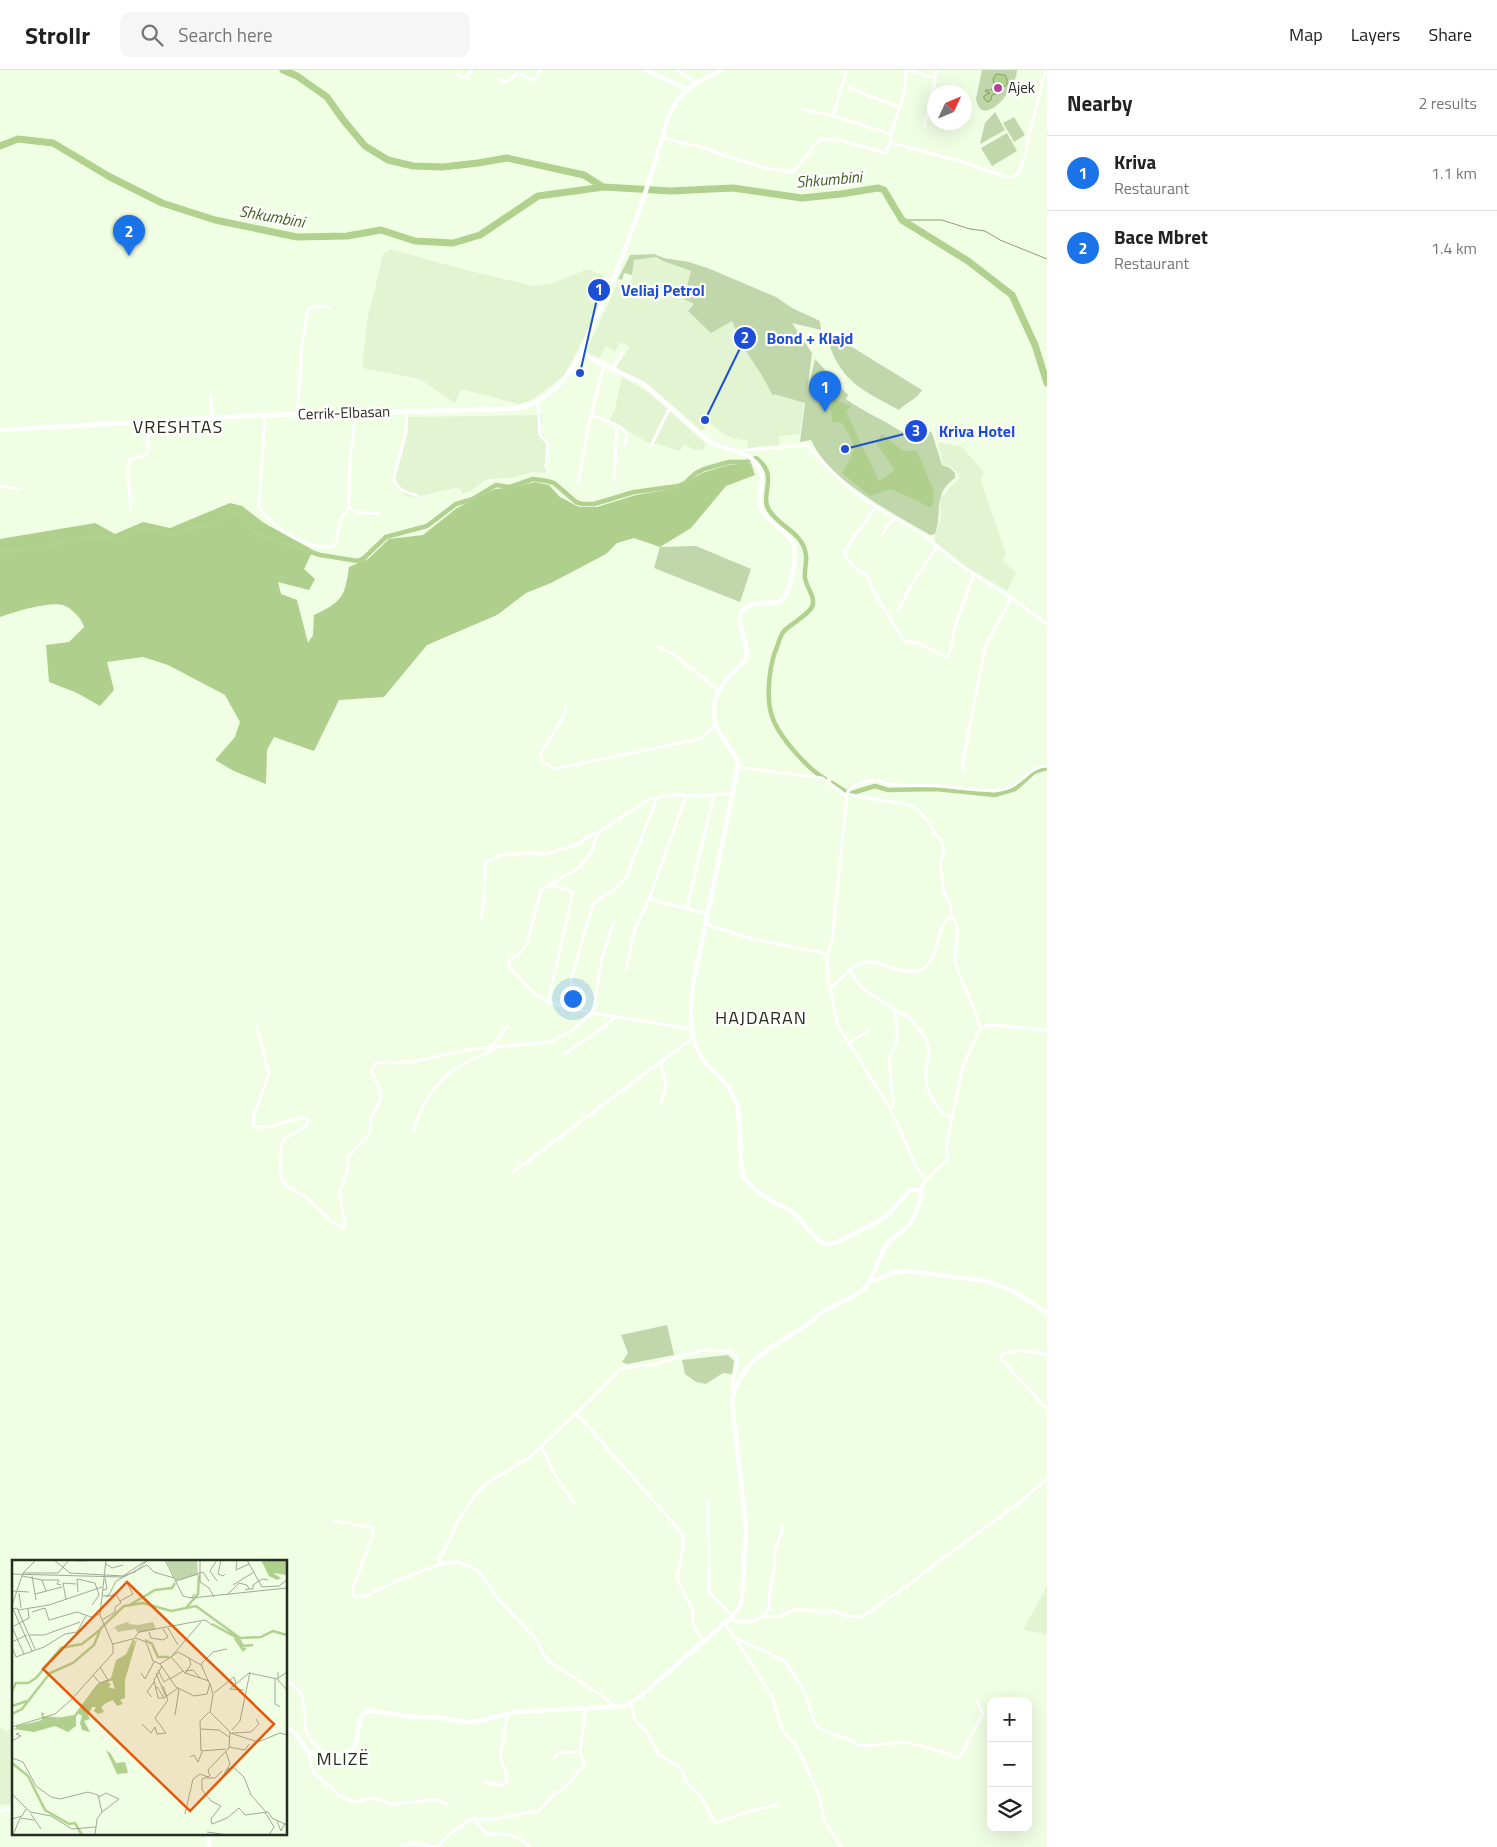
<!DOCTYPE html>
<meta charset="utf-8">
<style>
body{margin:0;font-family:"Titillium Web",sans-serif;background:#f6f6f6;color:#222}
.controls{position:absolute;right:15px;bottom:15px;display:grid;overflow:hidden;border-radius:10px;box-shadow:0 5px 20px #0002}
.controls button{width:45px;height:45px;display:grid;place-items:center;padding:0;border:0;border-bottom:1px solid #e0e0e0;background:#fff;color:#222;font:25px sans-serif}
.compass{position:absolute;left:927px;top:15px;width:45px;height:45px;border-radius:50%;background:#fff;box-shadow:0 5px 20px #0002;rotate:46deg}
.you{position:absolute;left:572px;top:928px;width:18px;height:18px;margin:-12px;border:4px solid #fff;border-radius:50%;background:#1a73e8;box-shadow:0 0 0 8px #1a73e833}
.badge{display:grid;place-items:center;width:32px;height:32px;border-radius:50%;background:#1a73e8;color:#fff;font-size:16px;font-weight:700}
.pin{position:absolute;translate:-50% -41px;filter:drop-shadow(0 1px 2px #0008)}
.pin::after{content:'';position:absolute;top:26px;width:18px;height:15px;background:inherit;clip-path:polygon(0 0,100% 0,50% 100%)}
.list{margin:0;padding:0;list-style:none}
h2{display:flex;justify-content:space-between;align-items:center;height:65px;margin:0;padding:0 20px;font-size:21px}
h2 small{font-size:16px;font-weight:400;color:#767676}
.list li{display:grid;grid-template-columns:32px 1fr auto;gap:15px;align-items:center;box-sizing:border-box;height:75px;padding:0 20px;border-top:1px solid #e0e0e0}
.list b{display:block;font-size:19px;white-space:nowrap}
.list p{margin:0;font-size:16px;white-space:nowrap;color:#767676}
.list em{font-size:16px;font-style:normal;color:#767676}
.icon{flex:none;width:28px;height:28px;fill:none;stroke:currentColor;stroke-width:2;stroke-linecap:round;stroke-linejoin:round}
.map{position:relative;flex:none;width:1047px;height:1777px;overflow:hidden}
header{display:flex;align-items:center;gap:30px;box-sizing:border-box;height:70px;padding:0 25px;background:#fff;border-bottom:1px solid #e0e0e0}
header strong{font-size:24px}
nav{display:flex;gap:28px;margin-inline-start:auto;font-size:18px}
.search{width:350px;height:45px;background:#f6f6f6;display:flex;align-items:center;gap:12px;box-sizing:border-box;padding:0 18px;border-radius:10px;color:#767676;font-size:19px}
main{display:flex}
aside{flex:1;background:#fff}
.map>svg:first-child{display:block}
.built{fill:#e3f4d3}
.green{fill:#c0d6ab}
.forest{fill:#afd08d}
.water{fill:#b1d18f;stroke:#88a06e}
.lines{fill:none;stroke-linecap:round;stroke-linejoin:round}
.stream{stroke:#88a06e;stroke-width:1}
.canal{stroke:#b1d18f;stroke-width:4.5}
.river{stroke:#b1d18f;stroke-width:7}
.street{stroke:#fff;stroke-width:3}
.secondary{stroke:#fff;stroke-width:4.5}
.poi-dot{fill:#b74198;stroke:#fff;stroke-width:2}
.labels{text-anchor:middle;stroke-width:4.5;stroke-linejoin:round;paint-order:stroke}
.poi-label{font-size:15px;fill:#272c22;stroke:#fff;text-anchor:start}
.street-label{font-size:15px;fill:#272c22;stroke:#fff}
.water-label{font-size:16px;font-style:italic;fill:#425f1b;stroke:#fff}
.quarter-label{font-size:18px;letter-spacing:1px;fill:#27301c;stroke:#fff}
.inset-river{fill:none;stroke:#b1d18f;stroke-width:2.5}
.inset-road{fill:none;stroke:#a0aa96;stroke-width:1}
.view{fill:#e8590c;fill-opacity:0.15;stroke:#e8590c;stroke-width:2.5}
.inset-edge{fill:none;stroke:#272c22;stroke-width:2.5}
.leader{fill:none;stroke:#1d4ed8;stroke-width:2}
.callout-dot{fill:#1d4ed8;stroke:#fff;stroke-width:2}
.mark-label{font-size:15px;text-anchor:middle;font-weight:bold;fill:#fff}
.callout-label{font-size:16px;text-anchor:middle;font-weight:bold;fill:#1d4ed8;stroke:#fff;stroke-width:4.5;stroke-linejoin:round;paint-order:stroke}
</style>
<header>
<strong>Strollr</strong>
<div class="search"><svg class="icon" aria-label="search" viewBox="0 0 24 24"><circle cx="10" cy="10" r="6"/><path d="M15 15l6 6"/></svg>Search here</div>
<nav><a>Map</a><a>Layers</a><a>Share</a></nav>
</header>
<main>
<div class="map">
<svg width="1047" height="1777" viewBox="0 0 1047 1777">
<rect width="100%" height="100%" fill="#f0fee4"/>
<path class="built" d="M390,179L466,200L533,216L550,214L585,200H591L604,206L606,211L605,225L571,293L563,306L546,320L530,331L519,334L461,319L455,333L420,309L362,298L367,251L383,184Z
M656,187L663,191L692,201L684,229L694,234L688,242L732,251L743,277L761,304L773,326L774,324L804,333L800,364L779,366V375L754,377V379H747L748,371L732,368L722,363L710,352L701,362L647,315L616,298L630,277L620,272L615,282L606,276L599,288L586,282L618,212L631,215L634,189Z
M622,307L648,322L706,374L702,381L698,379L696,381L684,374L680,381L657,374H651L609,351L615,339Z
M542,345L541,361L548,373L546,403L533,402L512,408L487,409L471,421L462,424L461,420L456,418L450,419L414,428L404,425L396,415L395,409L406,365L407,347Z
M938,372L962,377L983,401V407L980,409L1006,484L1003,490L1016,503L1007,521L967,497L935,472V466L941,448L940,427L946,424L949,418L959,409V404L951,397L943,394Z
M1047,1516V1565L1025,1560L1024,1558Z
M0,1658L3,1659L5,1662L14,1658V1734L0,1735Z"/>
<path class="green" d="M982,0H1017C1017,19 982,61 976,29Z
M995,42L1005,60L980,74L985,53Z
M1014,47L1025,65L1014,72L1003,53Z
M1007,63L1017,81L992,96L981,78Z
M654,184L664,188L689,192L710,199L776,227L792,238L820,251L821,260L792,253L812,283L807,323L815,289L848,325L846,329C864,342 884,350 902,362L907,356L924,364L929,361L932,363L942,395L950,398L955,403V408C932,424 943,442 935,464L930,465C893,443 829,411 811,370L800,372L805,333L774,324L773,326L761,304L743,277L732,251L711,263L688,241L694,234L684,229L691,201L663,191L656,187L634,190L632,205L624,203L622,210L618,209L630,185Z
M842,271L922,320C915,331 908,331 899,340C866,322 842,313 829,274Z
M696,476L751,499L740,532L654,498L660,477Z
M667,1255L674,1285L627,1294L622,1292L628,1283L621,1265Z
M728,1285L734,1291L732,1304L723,1303L706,1314L696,1312L685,1304L682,1290Z"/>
<path class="forest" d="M833,329L851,336L846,342L879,411L895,400L876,373L882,364L903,381H917L934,421L932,438L891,419L870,426L842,403C857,378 857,378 842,353L832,352L831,337Z
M751,393L755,405L726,416L691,458L660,477L634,468L617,473L606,484L551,513L526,523L497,545L427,575L384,627L339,630L314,681L274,667L267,680L266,714L234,701L215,690L235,667L240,652L225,625L168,595L143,587L107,592L114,620L100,636L77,623L49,612L46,575L69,572L84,557C82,549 72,538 63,535C50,531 13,542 0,547V469L95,453L115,464L143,452L170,458L230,433L242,436L264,453L313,480L304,499L315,509L309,520L278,512L281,524L297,530L308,573L313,565L314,545C341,532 345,528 349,497L368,489L389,469L423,465L457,438L495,419L515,417L535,412L549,415L560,427L579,437H597L636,425L677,418L702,403L728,395Z"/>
<path class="water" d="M996,4L1005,5L1007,9V14L1003,18L997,19L996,24L992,25L991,30L987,32L984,29V26L990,23L986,22L985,20H991L994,15L993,9Z"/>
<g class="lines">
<path class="stream" d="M902,150H942L970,159L985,161L1000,170L1047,189"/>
<path class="canal" d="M0,482L47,477L67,471L100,466L121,470L132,461L140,458L154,459L170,465L195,457L206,456L213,454L223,444L230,441L241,445L252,461L271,469L320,485L358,491L364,488L386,467L427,456L456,434L473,429L496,415L510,417L533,409L547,411L554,413L576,432L582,434H594L634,422L678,416L685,413L696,403L704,399L729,392H745L756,388C780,405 759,425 769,440C780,458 803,462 806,485C807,492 804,500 805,508C806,516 814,525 813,533C813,543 790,554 784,561C779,567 778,576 775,582C769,599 766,629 772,646C778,666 807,698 825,709
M832,713L849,724L875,716L888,720L936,719L995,725L1015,719L1034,702L1047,698"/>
<path class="river" d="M283,0L297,6L327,27L344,51L365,76L388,90L413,96L443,97L478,93L507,88L584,105L603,117
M0,76L18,69L53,73L110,107L162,133L215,150L297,167L347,166L381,160L415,171L453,173L480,165L538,126L604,117L671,121L733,118L802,128L841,124L878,118L884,120L902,150L968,191L1012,225L1035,275L1047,313"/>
<path class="street" d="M677,0L697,13
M908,0L935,8
M457,5L467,8L472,0
M500,9L505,12L511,9L517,3L532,10L536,8L540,0
M849,18L899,37
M802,39L833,46L891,64
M833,46L846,2
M924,56L934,16L936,0
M662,68L705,78L719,84L766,98L790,102L795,100L813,77L822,69L843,71L885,83L891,72V64C895,49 911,14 904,0
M891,72L895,74L963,92L1007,107H1013L1019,102L1026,84L1028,69L1045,3
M613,299L622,283
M211,325L212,348
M538,331L540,365L548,374L546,397
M407,341L406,363L394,407C396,421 407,422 418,426
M297,344L301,295V280L308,240L312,237H330
M265,345L259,437C273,458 307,481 333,476L336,472L341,448L349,438L350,389L356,343
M591,345C598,348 625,356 627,364C627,367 625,373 624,376
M651,376L670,337
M741,382L746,380L807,375L833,403L851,419L876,437L923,465L964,498L1004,523L1047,554
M614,410L617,356
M578,412L591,345L604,295
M0,416L20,419
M876,437L857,463L845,481V485L852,495L868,507L873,520L904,571L918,573L946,587L949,586L955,557L974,504
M349,438C359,444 367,443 378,443
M131,440L127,394L130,390L144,386L148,382L147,352
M882,465L894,447
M898,541L912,514L937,477
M658,576L675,585L718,620
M565,637V643L562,649L540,685L544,692L554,699L695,670L703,667L716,654
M738,697L822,708L842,722L847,727L832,872L827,885L828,909L838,956L890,1038
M964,701L963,692L985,577L1011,528
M846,724L910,735L920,741L943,774L944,781L940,794L944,822L950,834L952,847
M846,725C850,715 869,709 879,711C883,712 886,714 890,714C905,716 921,715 936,716C955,717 993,724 1008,718C1023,713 1030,696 1047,696
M686,726L649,829L708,844
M687,837L714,725
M481,849L484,831L485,792L503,785L532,783L546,784L577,775L587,767L598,763
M706,854L752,869L819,882L827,885
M849,899L861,917L895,940L897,960L896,972L889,989L893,1029V1035L890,1038L915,1094L925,1111
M626,900L635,859L649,829
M830,917C845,910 848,894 868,892C879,891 888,898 899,900C935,909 934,879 943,855L946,850L952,847C962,855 955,873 955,885C957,911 976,934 980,960
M548,932L573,823L571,821L550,815
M569,937L572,921L571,910L593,834L615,819L626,808L657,728
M895,940C911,945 929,967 929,984C929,990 926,995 926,1000C924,1020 935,1038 951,1049
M256,952L269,1004L254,1045L253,1056C273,1062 290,1045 308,1049L307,1056L287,1067L283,1071L281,1076L280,1106L285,1115L307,1128L334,1153L342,1158L344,1157V1148L339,1123L347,1102L348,1090L350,1085L367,1067L370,1062L371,1048L381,1030L380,1020L371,1000L376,993L412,992L466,980L550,972L570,962L593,943L602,888L614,851
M692,959L593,943L548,932L534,923L511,899L508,892L522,881L527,874L541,820L580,797L591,783L598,763L602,760L649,729L672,725L703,726L733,723
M848,973L869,960
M492,976L507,957
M565,984C581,971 601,961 616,947
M661,993L666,1016L661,1034
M414,1060C418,1040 437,1010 455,999C468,990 484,986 497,977
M513,1102L693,968
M920,1120L925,1111L947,1090L948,1086L946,1077L963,996L981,957L990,955L1047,960
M1047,1285C1035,1283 1008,1275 1000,1288L1047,1339
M577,1344L682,1463L684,1474L677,1508L693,1541L692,1550L696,1560L703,1572
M542,1377L552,1400L575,1435
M708,1430L709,1523L733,1546
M334,1451L373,1458V1465L354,1515L352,1523L355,1527L368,1525L403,1508L442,1494
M762,1547L779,1546L795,1540H808L825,1543L834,1541L847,1546L862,1547L915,1510L931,1497L1019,1433L1047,1409
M728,1550L743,1552L755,1551L762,1547L769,1538L770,1521L775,1495V1481L782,1462V1455
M725,1553L772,1626L783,1662L796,1675L818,1722L825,1752L841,1777
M732,1566L785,1591L803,1619L815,1653L818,1657L833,1664L848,1669L861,1676L905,1672L947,1683L955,1688L960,1687L983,1643L977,1631
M286,1611C315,1624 297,1651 311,1670C315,1676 323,1681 329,1685
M631,1633L635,1651L646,1661L659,1685L680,1697L687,1713L701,1726L715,1753L751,1741L777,1735
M615,1637L608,1630L550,1592L543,1584L537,1570L498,1529L480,1503L475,1499L463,1494L457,1492L442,1494L439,1490L451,1467L457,1453L476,1424L486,1414L530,1387L544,1374L623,1298L655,1294L704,1280L728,1281L737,1287C740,1299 729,1310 733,1321
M309,1683L311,1696L314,1703L343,1728L354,1732L370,1728L393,1734L435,1730L448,1734
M554,1688L559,1683L580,1682
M484,1711L502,1716L507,1712V1705L500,1687L508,1643
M0,1741L14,1738
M474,1749L486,1764C503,1764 518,1763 529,1777
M402,1775L415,1773L436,1777
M437,1777L451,1763L473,1748C496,1753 517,1743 539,1741L555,1723L563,1720L584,1695L580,1682L586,1638"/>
<path class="secondary" d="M646,0L687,19
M0,360L265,345L510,339C532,337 551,325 565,308C578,292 585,272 593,254C624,189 648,120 667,50C681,17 692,16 722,0
M871,1210H876L892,1203L906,1201L986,1211L1011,1220L1047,1243
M286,1657L295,1663L309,1683C318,1686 327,1686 336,1685C371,1683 348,1651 368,1640L406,1646L441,1648L466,1652L479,1651L515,1642L626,1636L643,1624L733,1546L739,1538L742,1530L746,1457L732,1333C737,1291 776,1275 808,1254C813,1250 817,1246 823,1242C834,1235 848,1230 860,1222C876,1210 876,1188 888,1173C892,1167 898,1165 903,1161C912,1154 920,1136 922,1124L920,1120H910L886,1147L837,1172C832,1174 828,1175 823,1173C810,1167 804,1151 793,1143C787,1137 777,1135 770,1130C763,1126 749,1114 744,1107C739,1100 741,1053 738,1039C731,1010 712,1006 699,983C688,965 691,936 693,915L738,697C735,677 715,665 714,646C713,624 721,614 736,600C740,596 744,593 746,588C750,573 733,551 743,540C751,531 769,533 779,532C788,526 790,515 792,505C799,476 795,470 773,453C768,449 763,444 761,438C755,423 769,408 757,394C745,379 724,381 709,371L644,314L580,283
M208,1763L209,1777"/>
</g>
<circle class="poi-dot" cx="998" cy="18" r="5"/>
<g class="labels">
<g class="poi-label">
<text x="1008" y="23">Ajek</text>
</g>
<g class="street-label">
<text transform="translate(344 343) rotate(-2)" y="5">Cerrik-Elbasan</text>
</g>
<g class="water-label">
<text transform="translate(829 109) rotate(-5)" y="6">Shkumbini</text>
<text transform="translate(272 146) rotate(10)" y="6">Shkumbini</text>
</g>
<g class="quarter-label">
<text x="178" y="363">VRESHTAS</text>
<text x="761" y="954">HAJDARAN</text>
<text x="343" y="1695">MLIZË</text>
</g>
</g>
<g transform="translate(12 1490)">
<rect width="275" height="275" fill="#f0fee4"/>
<path d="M158,0L185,1L186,15L164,21L155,2ZM118,61L116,64L126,65L141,62L144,69L126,73L123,69L106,72L103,68L97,72L104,66Z" fill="#c0d6ab"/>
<path d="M249,0H275V15L261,13L269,18L265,20L257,16ZM125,79L113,120V138L108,140L111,144L105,146L101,140L94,143L89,147L92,152L86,154L82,151L84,147H80L76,155L78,159L72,161L78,172L70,170L68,163L70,156L65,153L85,125L96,122L99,125L96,127L103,129L100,120L105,102L115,95ZM29,152L33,154L30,156L55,158L64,155V166L56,172L43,166L22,172L1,169L30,160Z" fill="#afd08d"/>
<path d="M94,190L99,194L104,203L113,202L116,213L105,214Z" fill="#b1d18f"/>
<path class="inset-river" d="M116,46L143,30L160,28L163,23M174,48L186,34L187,15M200,64L227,79L231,86L241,85M223,78L231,90L234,88M133,80L140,84L146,97H157M0,131L4,123H16L24,118L49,88L70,84L89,69M0,146L15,141M0,154L10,149L38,113L61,103L82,85L89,68L112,46L131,43L159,51L184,46L228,78L249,77L261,71L275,75M4,167L63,156L86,125L100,119L105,101L115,95L122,80M0,203L16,216L33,250L57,264L63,263L70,275"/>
<path class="inset-road" d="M42,0L58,13L111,16L135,0M153,0L171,36L179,38L183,34M188,0V22L197,28L202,37M209,0L206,14L211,16L213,14M225,0L224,10L237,4M235,0L250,27L267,26L275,20M65,1L89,0M94,4L100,8L111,5M11,13H46L57,0M0,14L109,17L123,12L136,0M10,16L30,20L34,31M20,16L24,40M30,20H47L45,24L49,25M164,21L191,12L197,21M205,21L198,11L205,0M227,23L235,25L237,29L233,30M221,25L242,12M237,29H241V25L250,19L256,20M91,30L95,29L93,18M0,31L17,32M66,32L65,19L83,23L87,35L80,45M7,33L9,48M23,34L50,27M215,35L227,23M91,36L97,35L104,21L135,5L142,12L162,18M179,38L275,28M54,40L51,23L64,24M108,41L121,34L115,23M0,45L11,13L24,0M0,49L5,48L23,89M1,49L20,91M6,50L37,45L90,27M20,52L33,48L37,60L65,52L79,57L88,54M90,60L103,52V47L109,43L104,34L94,37M0,67L12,94M0,67L17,58L16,49M156,68L166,85M137,72L139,78L151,80L156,77L151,69M17,75H32L68,62M123,77L127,72L193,60L200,65M0,82L15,75M101,84L124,78L134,82L141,101L148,104L164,127L182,136L195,134L198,123L201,135L198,152L218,172L217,188L196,210L198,216L190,219V230L199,241L209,246L199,259L200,264L215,258L227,248L233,255L256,252L260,258L275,265M0,87L4,97L32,87L53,74L65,72L74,56M159,97L189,62M159,97L166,92L177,98M148,104L159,97L173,113L188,118M150,106L142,120L146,138H152L166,128M146,110L152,122L158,118M173,111L181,110L188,118L197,121M266,112V120L275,130M129,113L133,119L142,102M144,113L154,137M173,114L179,104L177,98L189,105M81,115L88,123L96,120L88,107M158,119L171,111M263,119V144L268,147M197,123L189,104L201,92L215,89M224,124L218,129L232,130M143,129L145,127L152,138M202,133L222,117L224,124L237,113L265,119L275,112M140,137L135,132L142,122M197,152L188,161L189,191L214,189M163,155L167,129M130,164L139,173L143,167L145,174L154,173L143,158L156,140L151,126M0,167L43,154L59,140L101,93V85L88,55L94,0M189,169L207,170L217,177M220,170L228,161L238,112M218,173L246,182L268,173L275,175M220,173L239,172L247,164L244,159M0,181L9,176L4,174L7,173M217,187L233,190L237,184M178,197L182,195L186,202L190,192M0,198L11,202L24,226L39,237L48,239L76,232L86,235L90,252L85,259L83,275M214,210L221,207L232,217L239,235L254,252M195,218H203L210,211M210,218L218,204L214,192M0,234L18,252L39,256L60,269L84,267M87,237L94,233L107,239L90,252M253,252L262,267L257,275M19,254L29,269M173,254L181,219L188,214L196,217M0,259L10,256L14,249M265,261L269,271L273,263M195,272L216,275M1,275L8,258L22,260"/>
<path class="view" d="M115,22L262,164L178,251L31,109Z"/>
<rect width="275" height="275" class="inset-edge"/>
</g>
<path class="leader" d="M580 303L599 220M705 350L745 268M845 379L916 361"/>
<g class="callout-dot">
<circle cx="580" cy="303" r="5"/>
<circle cx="705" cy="350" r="5"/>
<circle cx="845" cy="379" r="5"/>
<circle cx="599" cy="220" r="12"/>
<circle cx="745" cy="268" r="12"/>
<circle cx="916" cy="361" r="12"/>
</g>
<g class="mark-label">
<text x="599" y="225">1</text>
<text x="745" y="273">2</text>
<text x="916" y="366">3</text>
</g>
<g class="callout-label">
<text x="663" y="226">Veliaj Petrol</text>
<text x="810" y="274">Bond + Klajd</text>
<text x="977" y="367">Kriva Hotel</text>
</g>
</svg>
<div class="controls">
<button>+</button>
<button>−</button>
<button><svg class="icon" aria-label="layers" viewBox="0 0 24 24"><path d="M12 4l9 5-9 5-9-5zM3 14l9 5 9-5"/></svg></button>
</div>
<svg class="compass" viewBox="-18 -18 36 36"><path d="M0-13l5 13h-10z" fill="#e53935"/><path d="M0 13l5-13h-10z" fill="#767676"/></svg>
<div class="you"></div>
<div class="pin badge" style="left:825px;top:342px">1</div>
<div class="pin badge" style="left:129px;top:186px">2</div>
</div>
<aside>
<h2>Nearby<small>2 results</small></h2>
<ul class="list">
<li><span class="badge">1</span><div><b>Kriva</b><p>Restaurant</p></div><em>1.1 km</em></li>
<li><span class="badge">2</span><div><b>Bace Mbret</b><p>Restaurant</p></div><em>1.4 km</em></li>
</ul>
</aside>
</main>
